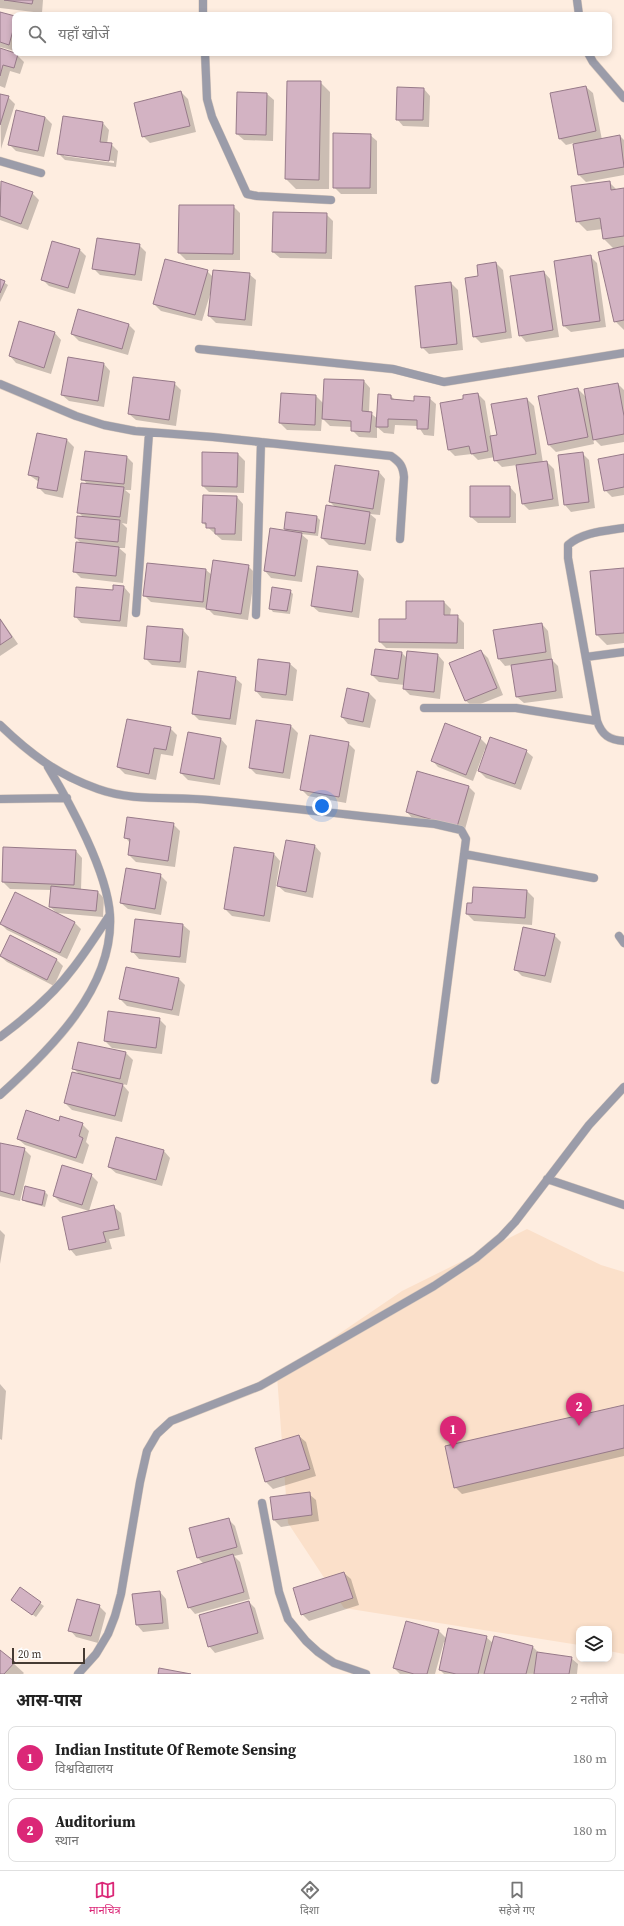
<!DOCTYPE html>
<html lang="hi">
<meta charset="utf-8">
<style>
body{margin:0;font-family:"Source Serif 4","Noto Sans Devanagari",serif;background:#f6f6f6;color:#222}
.controls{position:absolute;right:12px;bottom:12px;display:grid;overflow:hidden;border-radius:8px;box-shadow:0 2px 6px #0003}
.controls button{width:36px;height:36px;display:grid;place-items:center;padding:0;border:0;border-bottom:1px solid #e0e0e0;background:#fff;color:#222;font:20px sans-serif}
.scale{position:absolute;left:12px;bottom:10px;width:73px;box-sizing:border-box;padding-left:4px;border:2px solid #453a32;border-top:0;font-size:11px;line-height:14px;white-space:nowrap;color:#453a32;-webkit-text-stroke:3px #fefefe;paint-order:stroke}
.you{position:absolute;left:322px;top:806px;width:14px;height:14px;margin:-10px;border:3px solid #fff;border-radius:50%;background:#1a73e8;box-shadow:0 0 0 6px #1a73e833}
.badge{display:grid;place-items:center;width:26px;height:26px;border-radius:50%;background:#db2777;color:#fff;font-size:13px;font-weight:700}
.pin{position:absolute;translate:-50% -33px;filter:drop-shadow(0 1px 2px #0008)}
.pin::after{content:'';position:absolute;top:21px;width:14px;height:12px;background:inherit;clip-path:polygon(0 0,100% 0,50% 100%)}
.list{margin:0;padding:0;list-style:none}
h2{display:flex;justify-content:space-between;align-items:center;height:52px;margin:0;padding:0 16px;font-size:17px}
h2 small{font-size:13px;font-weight:400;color:#767676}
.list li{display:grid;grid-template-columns:26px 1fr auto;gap:12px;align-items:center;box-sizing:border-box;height:64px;margin:0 8px 8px;padding:0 8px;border:1px solid #e0e0e0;border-radius:8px}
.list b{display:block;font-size:15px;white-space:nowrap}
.list p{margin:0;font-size:13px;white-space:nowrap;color:#767676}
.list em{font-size:13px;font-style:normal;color:#767676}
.icon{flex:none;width:22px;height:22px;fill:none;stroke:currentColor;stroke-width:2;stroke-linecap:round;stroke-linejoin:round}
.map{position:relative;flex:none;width:624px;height:1674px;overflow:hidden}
.search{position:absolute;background:#fff;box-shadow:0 2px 6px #0003;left:12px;right:12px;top:12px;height:44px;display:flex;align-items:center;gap:10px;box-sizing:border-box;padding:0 14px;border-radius:8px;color:#767676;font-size:15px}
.sheet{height:196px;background:#fff}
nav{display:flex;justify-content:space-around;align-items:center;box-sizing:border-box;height:56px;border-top:1px solid #e0e0e0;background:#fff;font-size:11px;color:#767676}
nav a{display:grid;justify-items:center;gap:2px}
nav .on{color:#db2777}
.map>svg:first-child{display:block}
.built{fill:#fbe0ca}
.shadow{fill:#0003;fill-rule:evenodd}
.building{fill:#d3b3c3;stroke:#977a89}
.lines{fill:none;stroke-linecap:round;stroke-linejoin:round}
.street-casing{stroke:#d9c9bd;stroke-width:9}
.street{stroke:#9b9ca9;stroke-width:8}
</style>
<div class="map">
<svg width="624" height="1674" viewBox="0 0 624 1674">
<rect width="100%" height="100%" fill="#feede0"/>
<path class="built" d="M527,1229L601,1265L624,1272V1654L609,1651V1629H579V1645L344,1608L288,1523L277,1376L402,1291Z"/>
<path class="shadow" d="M0,0H43L42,13L0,8Z
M0,13L15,17V51L0,47Z
M0,49L17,55L24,62L20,74L10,71L5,88L0,86Z
M288,82H320L330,92L329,189H296L286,179Z
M586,87L593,93L602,140L620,136L624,140V175L586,182L579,175L574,143L566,145L559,138Z
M424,89L430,96L429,127L403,126L397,119Z
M181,92L188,99L196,132L150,143L143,136Z
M267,94L274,100L273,141L244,140L237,134Z
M0,95L8,97L15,104L1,149Z
M45,117L52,124L44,157L16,151L9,144Z
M103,123L109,130L107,144H111L118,151L116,167L65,160L58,153ZM64,154L114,161V163L64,156Z
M370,135L377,141V194H341L334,187Z
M1,182L32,193L39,200L28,230L0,220Z
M609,182L617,190L624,189V330L615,321L614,249L604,239L603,229L587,231L577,221Z
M233,206L240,213V260H186L179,253Z
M326,214L333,221L332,259L280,258L273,252Z
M139,245L146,252L142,281L100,275L93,268Z
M79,249L86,256L75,294L49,286L42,279Z
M590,256L597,263L606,327L571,332L564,326Z
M496,263L503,270L512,338L481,343L474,336Z
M207,271L213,277L249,274L256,280L252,326L216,323L209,316L212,288L202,321L161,311L154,304Z
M544,272L550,279L559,337L526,342L520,335Z
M0,280L8,285L0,302Z
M451,283L458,290L463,350L429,354L422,347Z
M20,323L55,333L61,340L51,374L16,363L10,356Z
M129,325L135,331L128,355L79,341L72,334Z
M104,364L110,371L104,407L69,401L62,395Z
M364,381L370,388L369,412L378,419L379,395L391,396L396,401L415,402L429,398L436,404L434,436L424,435L418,426L395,425L394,434L384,433L377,427V438L359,437L352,430V427L330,426L322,418L321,431L287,430L280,423L316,396L324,404Z
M174,383L181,390L176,426L136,420L129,414Z
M618,384L624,390V442L601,446L593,438L594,444L556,452L549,445L540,396L578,389L587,398Z
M478,394L485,401L491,437L498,436L527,399L534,406L543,463L547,462L554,469L559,506L529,510L523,504L517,465L502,467L495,460V457L478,460L472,454L455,456L449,450L465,400Z
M38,434L67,440L74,447L63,498L45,494L38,487L39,482L29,475Z
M203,453L238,454L245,461L244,493L209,492L203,486Z
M582,453L589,460L595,508L571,512L565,505Z
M624,455V495L612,497L605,490Z
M127,457L133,463L131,490H125L130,494L127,524L122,523L127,528L125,548H119L126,554L123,583L81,578L74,571L82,544L76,538L83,517L79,513L87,484L83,479Z
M379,472L385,479L380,515L370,514L376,519L371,551L329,545L322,538L336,508L330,502Z
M510,487L516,494V523H478L471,517Z
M204,496L237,497L243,504L242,541L222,540L203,523Z
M317,517L320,520L318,536L301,534L308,540L302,582L271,578L265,571L288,532L285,529Z
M248,566L255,573L248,620L214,615L207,608L151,602L144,595L206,570L212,575Z
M624,569V643L607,645L597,635Z
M358,572L364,579L359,618L319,612L312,606Z
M124,587L130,594L127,627L81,623L75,616Z
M290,591L293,594L290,614L273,612L270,608Z
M444,602L451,609L450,616H457L464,623V649L386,648L380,642L407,620Z
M0,618L18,644L0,656Z
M542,624L548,631L552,659H551L558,666L563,698L524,703L517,697L512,665L505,666L499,659Z
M183,630L189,637L186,668L152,665L145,658Z
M481,651L488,658L503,695L473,707L466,701L451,664Z
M402,653L407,658L438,655L444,662L440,699L410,695L404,689V685L379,682L372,675Z
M259,660L290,664L297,670L293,701L262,698L256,691Z
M235,678L242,684L236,725L199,720L193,714Z
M369,693L376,700L370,728L348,724L342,717Z
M291,726L298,733L290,779L256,774L250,768Z
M170,728L177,735L173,756L161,754L156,780L125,774L118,767Z
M480,738L488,746L526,751L533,757L521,790L486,778L479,771L487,750L485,749L473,781L438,767L432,760Z
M221,739L227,746L220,785L188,780L181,773Z
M348,743L355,750L346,803L308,796L301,789Z
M469,787L475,793L464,833L413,819L407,812Z
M173,824L180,831L175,867L136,862L129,855L130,843L125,837Z
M315,846L321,853L313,898L285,892L278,886Z
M76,851L82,858L81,890L98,892L104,898L103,917L57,913L50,907L52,890L10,889L3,882Z
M274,854L280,861L270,922L232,916L225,909Z
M160,875L167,882L161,915L128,909L121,903Z
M474,888L527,891L534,898L532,925L474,921L467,914L468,904L473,905Z
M15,893L74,922L81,929L67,959L7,930L0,923Z
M183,925L190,931L186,963L139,959L133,952Z
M554,935L561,942L551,983L522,976L515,969Z
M0,956L57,960L63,966L54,986L7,962Z
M178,978L185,985L179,1016L127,1006L120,999Z
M159,1019L166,1026L162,1054L112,1048L105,1041Z
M79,1043L126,1053L133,1060L127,1085L122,1084L129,1092L122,1122L72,1110L65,1103L80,1075L73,1068Z
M59,1122L82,1124L89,1131L86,1142L89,1145L83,1164L25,1145L18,1139Z
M0,1144L24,1149L31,1156L20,1201L0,1196Z
M164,1151L170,1158L162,1186L116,1173L109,1167Z
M91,1175L98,1182L89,1211L60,1202L54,1196Z
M45,1192L48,1195L45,1207L26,1202L23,1199Z
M114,1207L121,1213L125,1236L109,1239L112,1249L76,1256L70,1249Z
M0,1230L5,1235L0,1264Z
M0,1384L6,1391L2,1440L0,1439Z
M624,1406V1456L462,1494L455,1487Z
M299,1436L306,1442L316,1476L273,1489L266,1482L256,1448Z
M309,1494L316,1500L319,1521L281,1527L274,1520Z
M228,1519L235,1526L243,1554L234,1556L240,1562L250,1599L195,1614L189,1607L204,1564L198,1558Z
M344,1573L351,1579L359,1605L309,1621L302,1614Z
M20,1589L44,1606L36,1617L12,1600Z
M160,1592L166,1599L169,1629L143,1632L137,1625Z
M249,1602L255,1608L264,1639L215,1653L209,1646Z
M99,1606L106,1613L98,1643L76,1637L70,1630Z
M439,1631L447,1639L486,1637L493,1643L533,1647L539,1653L571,1658L578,1664L577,1674H444L440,1670L446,1643L444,1642L435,1674H400L394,1668Z
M0,1651L24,1673L23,1674H0Z"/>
<path class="building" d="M4,0H33L32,4Z
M0,12L15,16V23L9,45L0,42Z
M0,48L18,54L14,68L3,65L0,76Z
M287,81H321L319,180L285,179Z
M586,86L596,131L559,139L550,93Z
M397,87L424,88L423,120H396Z
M181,91L190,126L142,137L134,103Z
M237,92L267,93L266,135L236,134Z
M0,94L9,96L0,125Z
M16,110L45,117L38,151L8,145Z
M63,116L103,122L100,142L112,143L109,161L57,154Z
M333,133L371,134L370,188H333Z
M620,135L624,167L578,175L573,144Z
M1,181L33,192L21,224L0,216Z
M610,181L611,190L624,188V236L603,239L600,218L576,222L571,186Z
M179,205H234L233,254L178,253Z
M273,212L327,213L326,253L272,252Z
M97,238L140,244L135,275L92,269Z
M52,241L80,249L68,288L41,280Z
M624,246V320L614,322L598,252Z
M591,255L600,321L563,326L554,261Z
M165,259L208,270L195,315L153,304Z
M496,262L506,332L473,337L465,278L478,276L477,265Z
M213,270L250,273L245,320L208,316Z
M544,271L553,330L519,336L510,276Z
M0,279L5,281L0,293Z
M451,282L457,344L421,348L415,286Z
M78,309L129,324L122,349L71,334Z
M19,321L55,332L44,368L9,356Z
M68,357L104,363L98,401L61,395Z
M133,377L175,382L169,420L128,414Z
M324,379L364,380L362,411L372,412L370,432L351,431V421L322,419Z
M618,383L624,416V434L593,440L584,389Z
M578,388L588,437L548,445L538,396Z
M281,393L316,395L315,425L279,423Z
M478,393L488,451L471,454L469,446L448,450L440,403L463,399V395Z
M378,394L391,395V399L414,401V396L430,397L428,429H417V420L388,419V427H376Z
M527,398L536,454L494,461L490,436L497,435L491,404Z
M37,433L67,439L57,491L37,488L39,477L28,475Z
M85,451L127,456L124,484L81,480Z
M202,452L238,453L237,487L202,486Z
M583,452L589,502L564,505L558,455Z
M624,454V487L604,491L598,459Z
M547,461L553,499L522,504L516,465Z
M335,465L379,471L373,509L329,502Z
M81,483L124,487L120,517L77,513Z
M470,486H510V517H470Z
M203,495L237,496L235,534H215V528H206V523H202Z
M326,505L370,512L365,544L321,538Z
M286,512L317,516L315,533L284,529Z
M77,516L120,520L118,542L75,538Z
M270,528L302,533L295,576L264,571Z
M76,542L119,547L116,576L73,572Z
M213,560L249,565L241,614L206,609Z
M147,563L206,569L203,602L143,596Z
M317,566L358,571L352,612L311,606Z
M624,568V633L596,635L590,571Z
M113,585L124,586L120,621L74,617L76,587L113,590Z
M272,587L291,590L287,611L269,609Z
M406,601H444V615H458L457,643L379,642V619H406Z
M0,619L12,637L0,645Z
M542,623L546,652L498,659L493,630Z
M147,626L183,629L180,662L144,659Z
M375,649L402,652L398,679L371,675Z
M481,650L497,688L465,701L449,663Z
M407,651L438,654L434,692L403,689Z
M258,659L290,663L286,695L255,691Z
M552,659L556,691L516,697L511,665Z
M198,671L236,677L230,719L192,714Z
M347,688L369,693L363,722L341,717Z
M127,719L171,727L166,750L154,748L149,774L117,767Z
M256,720L291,725L283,773L249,768Z
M445,723L481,737L466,775L431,761Z
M188,732L221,738L214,779L180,773Z
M310,735L349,742L339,797L300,790Z
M490,737L527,750L515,784L478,771Z
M417,771L469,786L457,827L406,812Z
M127,817L174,823L168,861L128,855L130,839L124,838Z
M286,840L315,845L306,892L277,886Z
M3,847L76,850L74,885L2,882Z
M234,847L274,853L264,916L224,909Z
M126,868L161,874L155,909L120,903Z
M51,886L98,891L96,911L49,907Z
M473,887L527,890L525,918L466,914L467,903H472Z
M15,892L75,922L60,953L0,924Z
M135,919L183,924L180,957L131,952Z
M523,927L555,934L545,976L514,970Z
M10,935L57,959L47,980L0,956Z
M126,967L179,978L172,1010L119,999Z
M108,1011L160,1018L156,1048L104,1041Z
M78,1042L126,1052L120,1079L72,1069Z
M72,1072L123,1084L115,1116L64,1103Z
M26,1110L59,1121L60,1116L83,1123L79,1136L83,1138L76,1158L17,1139Z
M116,1137L164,1150L156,1180L108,1167Z
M0,1143L25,1148L14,1195L0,1191Z
M62,1165L92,1174L82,1205L53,1196Z
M25,1186L45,1191L42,1205L22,1200Z
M114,1205L119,1229L103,1232L106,1242L69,1250L62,1217Z
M624,1405V1448L454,1488L445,1446Z
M299,1435L310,1469L265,1482L255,1448Z
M310,1492L312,1515L273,1520L270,1497Z
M229,1518L237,1547L197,1558L189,1528Z
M233,1554L244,1592L188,1608L177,1571Z
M344,1572L353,1598L301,1615L293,1588Z
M20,1587L41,1602L32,1615L11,1600Z
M160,1591L163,1623L136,1625L132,1594Z
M77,1599L100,1605L91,1636L68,1631Z
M249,1601L258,1633L208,1647L199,1615Z
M406,1621L439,1630L427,1674H414L393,1668Z
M448,1628L487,1636L478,1674H456L439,1670Z
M494,1636L533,1646L526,1674H484Z
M0,1650L15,1662L4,1674H0Z
M537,1652L572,1657L569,1674H534Z
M159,1668L191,1674H158Z"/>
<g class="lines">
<defs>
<path id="street" d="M203,0V15
M577,0L579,15
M205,53L207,99L212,117L247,194L257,196L331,200
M588,53L593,62L624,98
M0,161L41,173
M199,349L393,369L444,382L624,353
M0,384L76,416L104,425L135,431L213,437L391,456C400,462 403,466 404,477L400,539
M624,528C605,531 583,532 568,545V558L597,721C602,735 609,740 624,741
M136,613L149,433
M256,615L261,442
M586,657L624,652
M424,708H516L597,721
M0,725C30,754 58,775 98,789C134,802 172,796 209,800C284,807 359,816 435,824L461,830L466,839L435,1080
M0,799L67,798
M464,854L594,878
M619,936L624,943
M0,1037C27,1017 54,994 74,967C87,950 98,933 109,916
M0,1095C50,1050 114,988 110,915C107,871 71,805 48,767
M547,1179L624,1205
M262,1503L279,1592L288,1619L306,1641L318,1652L334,1663L366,1674
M78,1674L96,1654L108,1634L115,1616L121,1594L140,1482L147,1451L157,1434L171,1421L260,1386L434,1286L476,1258L501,1237L515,1222L589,1125L624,1087"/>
</defs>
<use href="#street" class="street-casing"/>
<use href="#street" class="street"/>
</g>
</svg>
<div class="controls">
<button><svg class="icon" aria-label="layers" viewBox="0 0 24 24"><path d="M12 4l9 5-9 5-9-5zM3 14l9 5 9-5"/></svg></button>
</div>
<div class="scale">20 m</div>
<div class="you"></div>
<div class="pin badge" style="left:453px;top:1449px">1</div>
<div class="pin badge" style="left:579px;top:1426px">2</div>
<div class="search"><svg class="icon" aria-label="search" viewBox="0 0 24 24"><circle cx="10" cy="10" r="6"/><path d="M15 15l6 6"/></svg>यहाँ खोजें</div>
</div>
<section class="sheet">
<h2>आस-पास<small>2 नतीजे</small></h2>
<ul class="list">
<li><span class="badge">1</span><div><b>Indian Institute Of Remote Sensing</b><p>विश्वविद्यालय</p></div><em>180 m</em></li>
<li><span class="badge">2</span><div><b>Auditorium</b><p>स्थान</p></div><em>180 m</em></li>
</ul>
</section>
<nav>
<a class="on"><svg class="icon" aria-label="map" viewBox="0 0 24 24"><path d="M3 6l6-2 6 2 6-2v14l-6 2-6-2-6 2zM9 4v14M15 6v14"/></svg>मानचित्र</a>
<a><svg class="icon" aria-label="directions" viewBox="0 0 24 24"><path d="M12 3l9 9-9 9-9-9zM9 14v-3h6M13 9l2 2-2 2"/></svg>दिशा</a>
<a><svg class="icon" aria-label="saved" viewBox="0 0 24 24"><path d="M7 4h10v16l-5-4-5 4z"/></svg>सहेजे गए</a>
</nav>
